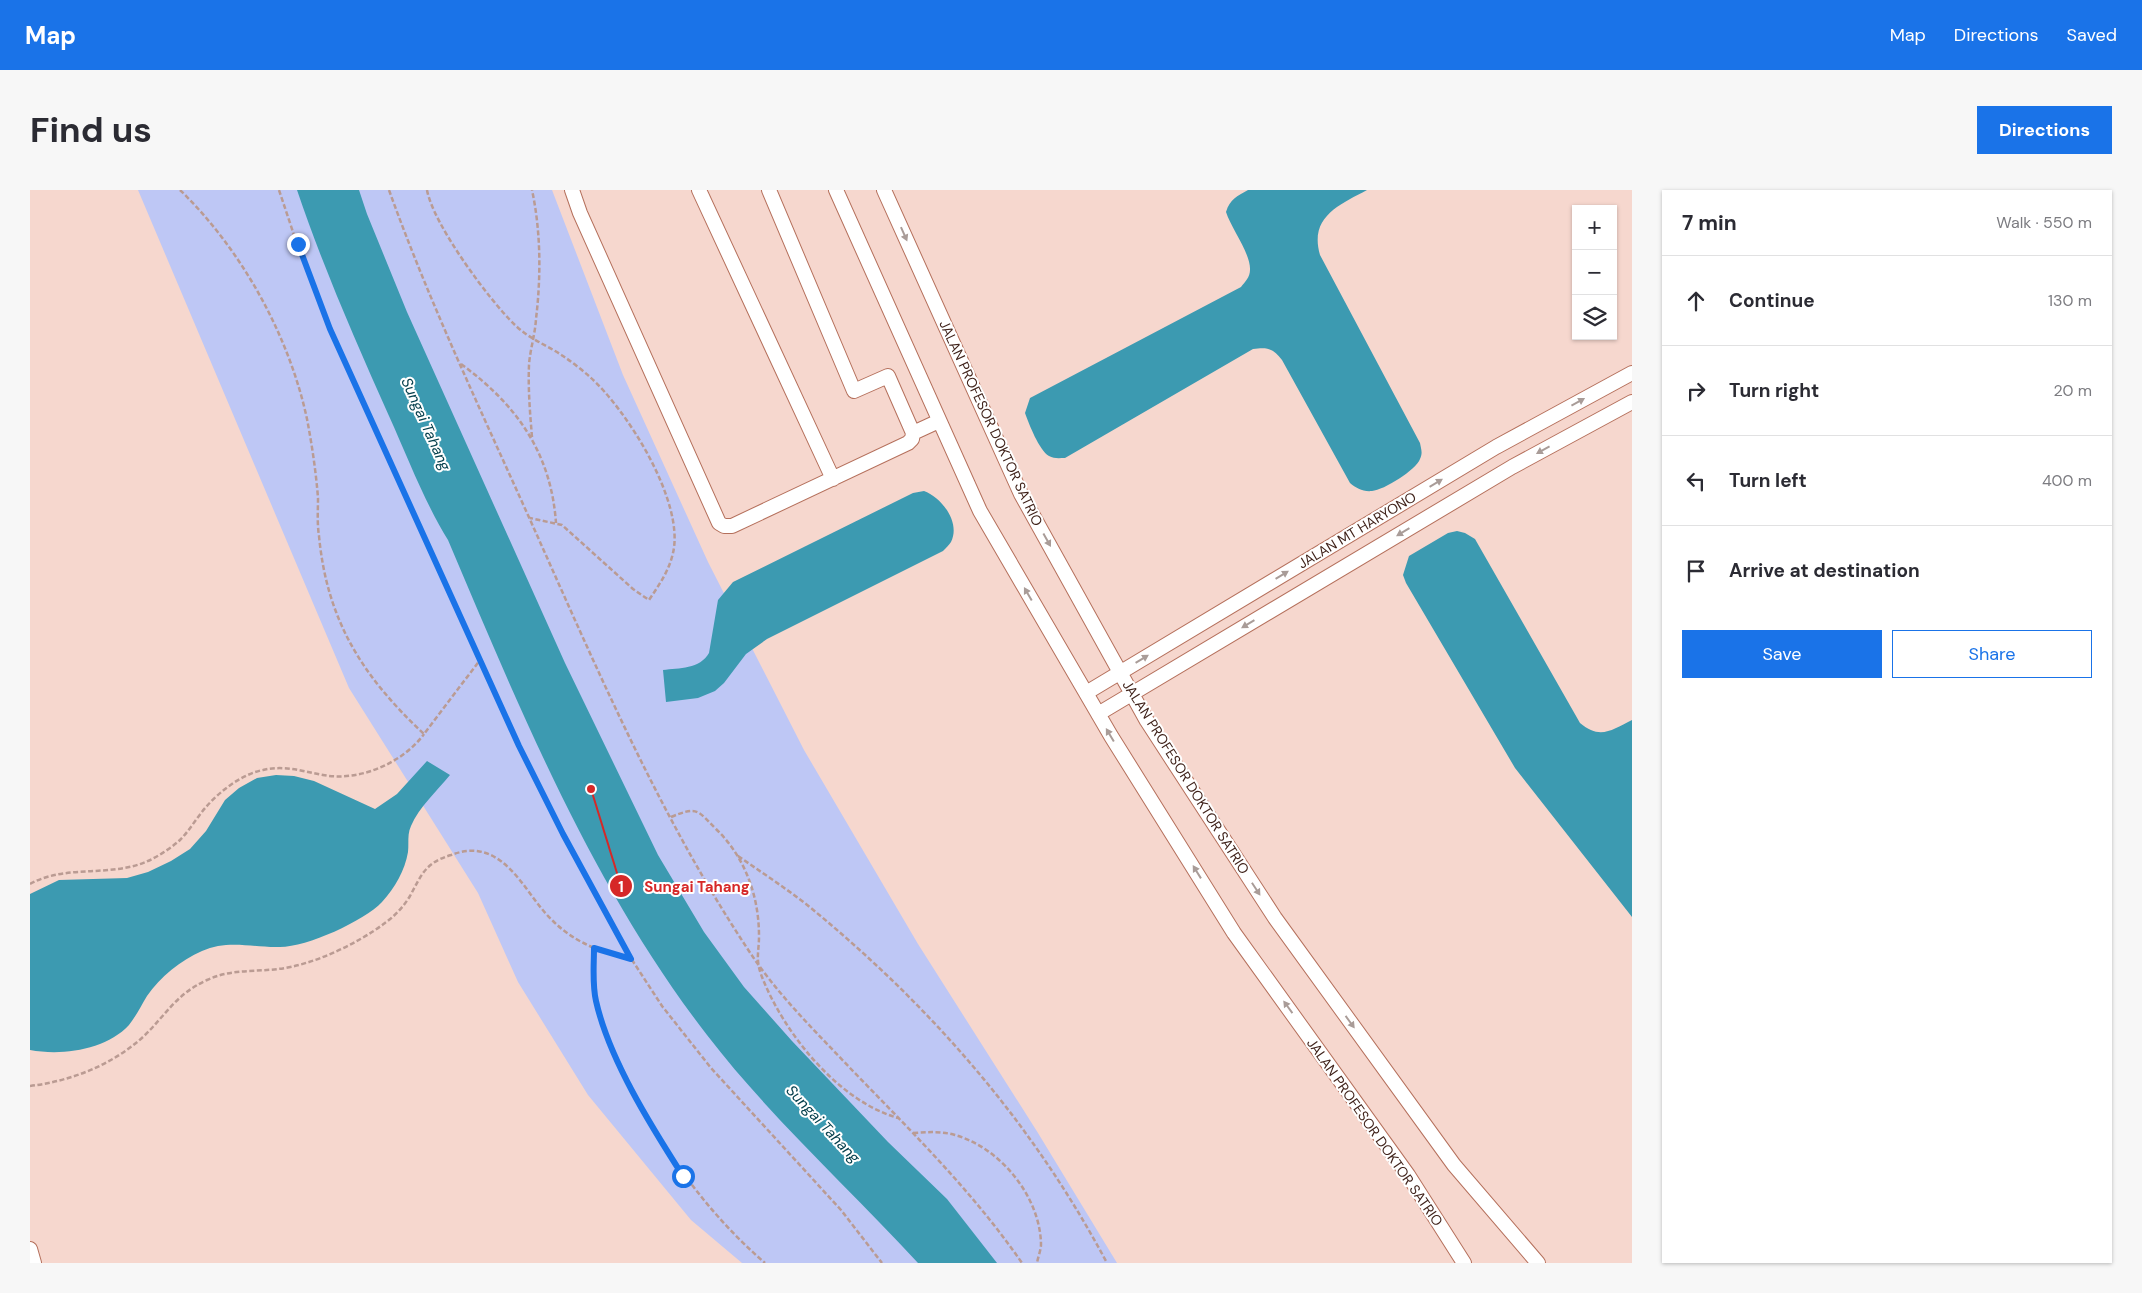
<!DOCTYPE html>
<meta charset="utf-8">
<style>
body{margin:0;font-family:"DM Sans",sans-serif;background:#f7f7f7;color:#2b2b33}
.controls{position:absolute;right:15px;top:15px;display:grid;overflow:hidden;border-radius:0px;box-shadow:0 1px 4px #0004}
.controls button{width:45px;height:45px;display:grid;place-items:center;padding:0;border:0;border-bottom:1px solid #e1e1e2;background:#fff;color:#2b2b33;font:25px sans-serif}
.stop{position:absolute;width:15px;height:15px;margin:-11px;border:4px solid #1a73e8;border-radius:50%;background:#fff}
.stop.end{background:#1a73e8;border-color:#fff;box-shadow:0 1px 5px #0008}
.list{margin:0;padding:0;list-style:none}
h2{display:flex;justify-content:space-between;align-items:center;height:65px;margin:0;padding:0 20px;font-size:21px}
h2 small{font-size:16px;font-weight:400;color:#7c7c81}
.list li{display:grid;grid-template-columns:32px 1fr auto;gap:15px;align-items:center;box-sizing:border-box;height:90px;padding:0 20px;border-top:1px solid #e1e1e2}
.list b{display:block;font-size:19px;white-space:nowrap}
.list em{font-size:16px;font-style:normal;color:#7c7c81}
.actions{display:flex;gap:10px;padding:15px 20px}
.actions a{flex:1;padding:11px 0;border:1px solid #1a73e8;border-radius:0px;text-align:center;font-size:18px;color:#1a73e8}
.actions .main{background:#1a73e8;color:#fff}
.icon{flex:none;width:28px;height:28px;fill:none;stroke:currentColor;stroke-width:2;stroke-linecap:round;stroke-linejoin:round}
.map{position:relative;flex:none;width:1602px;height:1073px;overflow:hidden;border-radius:0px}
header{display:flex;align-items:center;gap:30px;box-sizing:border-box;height:70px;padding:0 25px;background:#1a73e8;color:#fff}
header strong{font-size:24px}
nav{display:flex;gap:28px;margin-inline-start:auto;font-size:18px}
.intro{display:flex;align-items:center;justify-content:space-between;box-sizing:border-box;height:120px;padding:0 30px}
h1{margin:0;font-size:35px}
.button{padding:12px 22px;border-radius:0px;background:#1a73e8;color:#fff;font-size:18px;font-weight:700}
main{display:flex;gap:30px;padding:0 30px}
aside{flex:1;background:#fff;border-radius:0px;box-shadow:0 1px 4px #0004}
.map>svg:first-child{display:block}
.green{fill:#bec7f5}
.water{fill:#3c9ab1}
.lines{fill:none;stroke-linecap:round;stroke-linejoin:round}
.minor-casing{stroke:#b5705c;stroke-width:16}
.path{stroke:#ba9b93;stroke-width:2.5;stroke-dasharray:5 2.5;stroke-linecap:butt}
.minor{stroke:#fff;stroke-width:14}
.oneway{fill:#a99c98}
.route{stroke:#1a73e8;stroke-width:6}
.labels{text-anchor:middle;stroke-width:4;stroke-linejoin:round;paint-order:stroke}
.street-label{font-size:14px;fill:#40231b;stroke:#fff}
.water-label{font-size:15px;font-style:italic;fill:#07414e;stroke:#fff}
.leader{fill:none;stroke:#d62828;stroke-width:2}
.callout-dot{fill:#d62828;stroke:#fff;stroke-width:2}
.mark-label{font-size:15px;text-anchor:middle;font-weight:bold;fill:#fff}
.callout-label{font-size:15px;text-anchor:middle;font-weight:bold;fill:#d62828;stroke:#fff;stroke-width:4;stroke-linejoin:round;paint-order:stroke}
</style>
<header>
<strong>Map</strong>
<nav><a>Map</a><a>Directions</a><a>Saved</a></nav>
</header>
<div class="intro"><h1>Find us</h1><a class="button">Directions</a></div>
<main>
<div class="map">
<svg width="1602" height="1073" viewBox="0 0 1602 1073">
<rect width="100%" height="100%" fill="#f6d7ce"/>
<path class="green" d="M108,0H522L593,185L678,372L774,560L888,754L1008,943L1087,1073H712L661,1030L558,905L488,792L448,703L319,498Z"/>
<path class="water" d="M267,0H329L337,24L377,122L535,473L628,665L674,742L714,797L762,851L858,952L917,1009L967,1073H888C818,997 740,927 677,845C562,696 491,522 418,350C394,311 378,268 359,226C326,152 293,77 267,0Z
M1218,0H1337C1309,15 1279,27 1290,65L1390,253C1391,259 1393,263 1390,269C1386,280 1354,300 1342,301C1333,302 1326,298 1320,293L1252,170C1243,158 1237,157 1223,159L1035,268C1030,268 1024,269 1019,266C1009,260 999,234 995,223L1000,208L1211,97C1215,92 1220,87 1220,80C1221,64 1201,38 1196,22C1200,9 1207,6 1218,0Z
M894,301C911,307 931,332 921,352C919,355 916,358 913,361L737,449L716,464L694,493L685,501L668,508L636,512L633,480C649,478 670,479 679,463L688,410L703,392L883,303Z
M1427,341L1435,343L1445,349L1550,533C1570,550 1582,540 1602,530V727L1485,578L1376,393L1373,385L1379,366L1418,343Z
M397,571L420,585C407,601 389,617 381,636C377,644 379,654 378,662C375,680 365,698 352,712C334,731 277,757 250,757C224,758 198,749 172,761C151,770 130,787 117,806C111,816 106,826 99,835C76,860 32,866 0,860V704L29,690L97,688L118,682L141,671L160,659L176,641L195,610L209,598L227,588L246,585L264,586L284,591L345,619L367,604Z"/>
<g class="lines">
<defs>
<path id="minor" d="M542,0L550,23L689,333L694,336H702L878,253L882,249L883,243L858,186L824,201L739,0
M669,0L803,289
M806,0L950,321L1081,546L1204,743L1378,985L1434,1073
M854,0L991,304L1117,531L1245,728L1424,975L1508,1073
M883,243L909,231
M1056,503L1466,257L1602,183
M1068,524L1482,277L1602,212
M0,1059L4,1073"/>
</defs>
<use href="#minor" class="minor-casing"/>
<path class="path" d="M150,0C211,59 259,145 277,229C282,255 286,282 288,308C288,320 287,333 289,346C297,431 333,487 394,544L450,470
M249,0L267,54L300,139L489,557L593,756L632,816L681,878L811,1020L852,1073
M359,0C401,117 455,229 506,343C571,488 635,637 725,770C753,810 788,844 821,879C881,941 943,1002 992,1073
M397,0C403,34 459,110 485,135C499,149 517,155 533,166C542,172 552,180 560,187C597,220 655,312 643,363C639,381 629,395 619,410L603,399L532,335L500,328
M431,174C487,215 521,263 526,333
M502,247C500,223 498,199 499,175C500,160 505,145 506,129C511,87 511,42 502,0
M641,627C668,616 667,620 686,639C715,667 729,706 729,746C729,763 725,769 732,787C754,843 808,911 868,928
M708,666C731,682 754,697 776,714C900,815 1002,932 1077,1073
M0,694C38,673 84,689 122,669C132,664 142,657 150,650C160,640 167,627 176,617C190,601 212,584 233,580C254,575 272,581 293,585C329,592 373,573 394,544
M601,769L564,758C564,775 563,794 566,811C572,838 585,864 597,888C632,959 675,1021 735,1073
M0,896C41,891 82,875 113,847C136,825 146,804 177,790C200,779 224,782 248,779C283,775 327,754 355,733C365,726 374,716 380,706C392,684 395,673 421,665C429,662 438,660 447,661C483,666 499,709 523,731C535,743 548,751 564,758
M883,943C898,942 911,941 925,945C971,958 1010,1007 1011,1054C1011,1060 1008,1067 1007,1073"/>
<use href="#minor" class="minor"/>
</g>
<defs><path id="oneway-solid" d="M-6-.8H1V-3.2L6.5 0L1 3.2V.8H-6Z" transform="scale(1.25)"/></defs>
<g class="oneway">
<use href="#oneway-solid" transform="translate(874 44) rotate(66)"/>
<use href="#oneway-solid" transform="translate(1548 212) rotate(-29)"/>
<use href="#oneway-solid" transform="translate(1513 260) rotate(151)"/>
<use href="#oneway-solid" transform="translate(1406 293) rotate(-31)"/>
<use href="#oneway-solid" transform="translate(1373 342) rotate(149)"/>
<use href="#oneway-solid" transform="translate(1017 350) rotate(61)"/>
<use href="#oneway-solid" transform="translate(1252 385) rotate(-31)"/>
<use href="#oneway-solid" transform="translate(998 404) rotate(-120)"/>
<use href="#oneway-solid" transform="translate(1218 434) rotate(149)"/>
<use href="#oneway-solid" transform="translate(1112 469) rotate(-31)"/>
<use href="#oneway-solid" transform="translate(1080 545) rotate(-121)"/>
<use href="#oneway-solid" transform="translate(1167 682) rotate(-122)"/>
<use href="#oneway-solid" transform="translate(1226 699) rotate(57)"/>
<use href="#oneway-solid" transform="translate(1258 817) rotate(-126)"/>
<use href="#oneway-solid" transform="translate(1320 832) rotate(54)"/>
</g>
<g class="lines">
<path class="route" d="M268,54L300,139L489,556L533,644L601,769L564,758C564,775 562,794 566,811C579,869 621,936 653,986"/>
</g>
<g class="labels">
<g class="street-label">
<text transform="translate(961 233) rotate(65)" y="5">JALAN PROFESOR DOKTOR SATRIO</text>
<text transform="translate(1327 340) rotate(-31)" y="5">JALAN MT HARYONO</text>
<text transform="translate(1156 587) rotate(58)" y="5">JALAN PROFESOR DOKTOR SATRIO</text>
<text transform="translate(1345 942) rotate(55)" y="5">JALAN PROFESOR DOKTOR SATRIO</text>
</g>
<g class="water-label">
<text transform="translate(396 234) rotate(66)" y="5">Sungai Tahang</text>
<text transform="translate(793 934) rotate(47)" y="5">Sungai Tahang</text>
</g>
</g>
<path class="leader" d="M561 599L591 696"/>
<g class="callout-dot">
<circle cx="561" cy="599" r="5"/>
<circle cx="591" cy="696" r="12"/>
</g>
<g class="mark-label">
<text x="591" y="702">1</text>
</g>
<g class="callout-label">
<text x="667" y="702">Sungai Tahang</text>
</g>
</svg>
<div class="controls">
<button>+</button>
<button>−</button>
<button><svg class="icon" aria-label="layers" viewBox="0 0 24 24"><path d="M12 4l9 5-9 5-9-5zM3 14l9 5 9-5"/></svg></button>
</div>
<div class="stop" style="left:653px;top:986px"></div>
<div class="stop end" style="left:268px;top:54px"></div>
</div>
<aside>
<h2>7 min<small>Walk · 550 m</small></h2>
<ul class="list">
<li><svg class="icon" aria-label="ahead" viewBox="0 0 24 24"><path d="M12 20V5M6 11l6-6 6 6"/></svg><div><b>Continue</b></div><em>130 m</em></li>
<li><svg class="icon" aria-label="right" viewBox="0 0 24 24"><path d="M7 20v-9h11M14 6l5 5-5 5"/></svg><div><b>Turn right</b></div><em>20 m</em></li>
<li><svg class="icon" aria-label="left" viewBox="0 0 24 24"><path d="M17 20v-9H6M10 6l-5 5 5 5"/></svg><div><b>Turn left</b></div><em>400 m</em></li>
<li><svg class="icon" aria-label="arrive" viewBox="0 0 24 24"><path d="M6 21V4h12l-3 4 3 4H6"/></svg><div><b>Arrive at destination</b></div></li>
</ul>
<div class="actions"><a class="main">Save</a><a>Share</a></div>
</aside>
</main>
